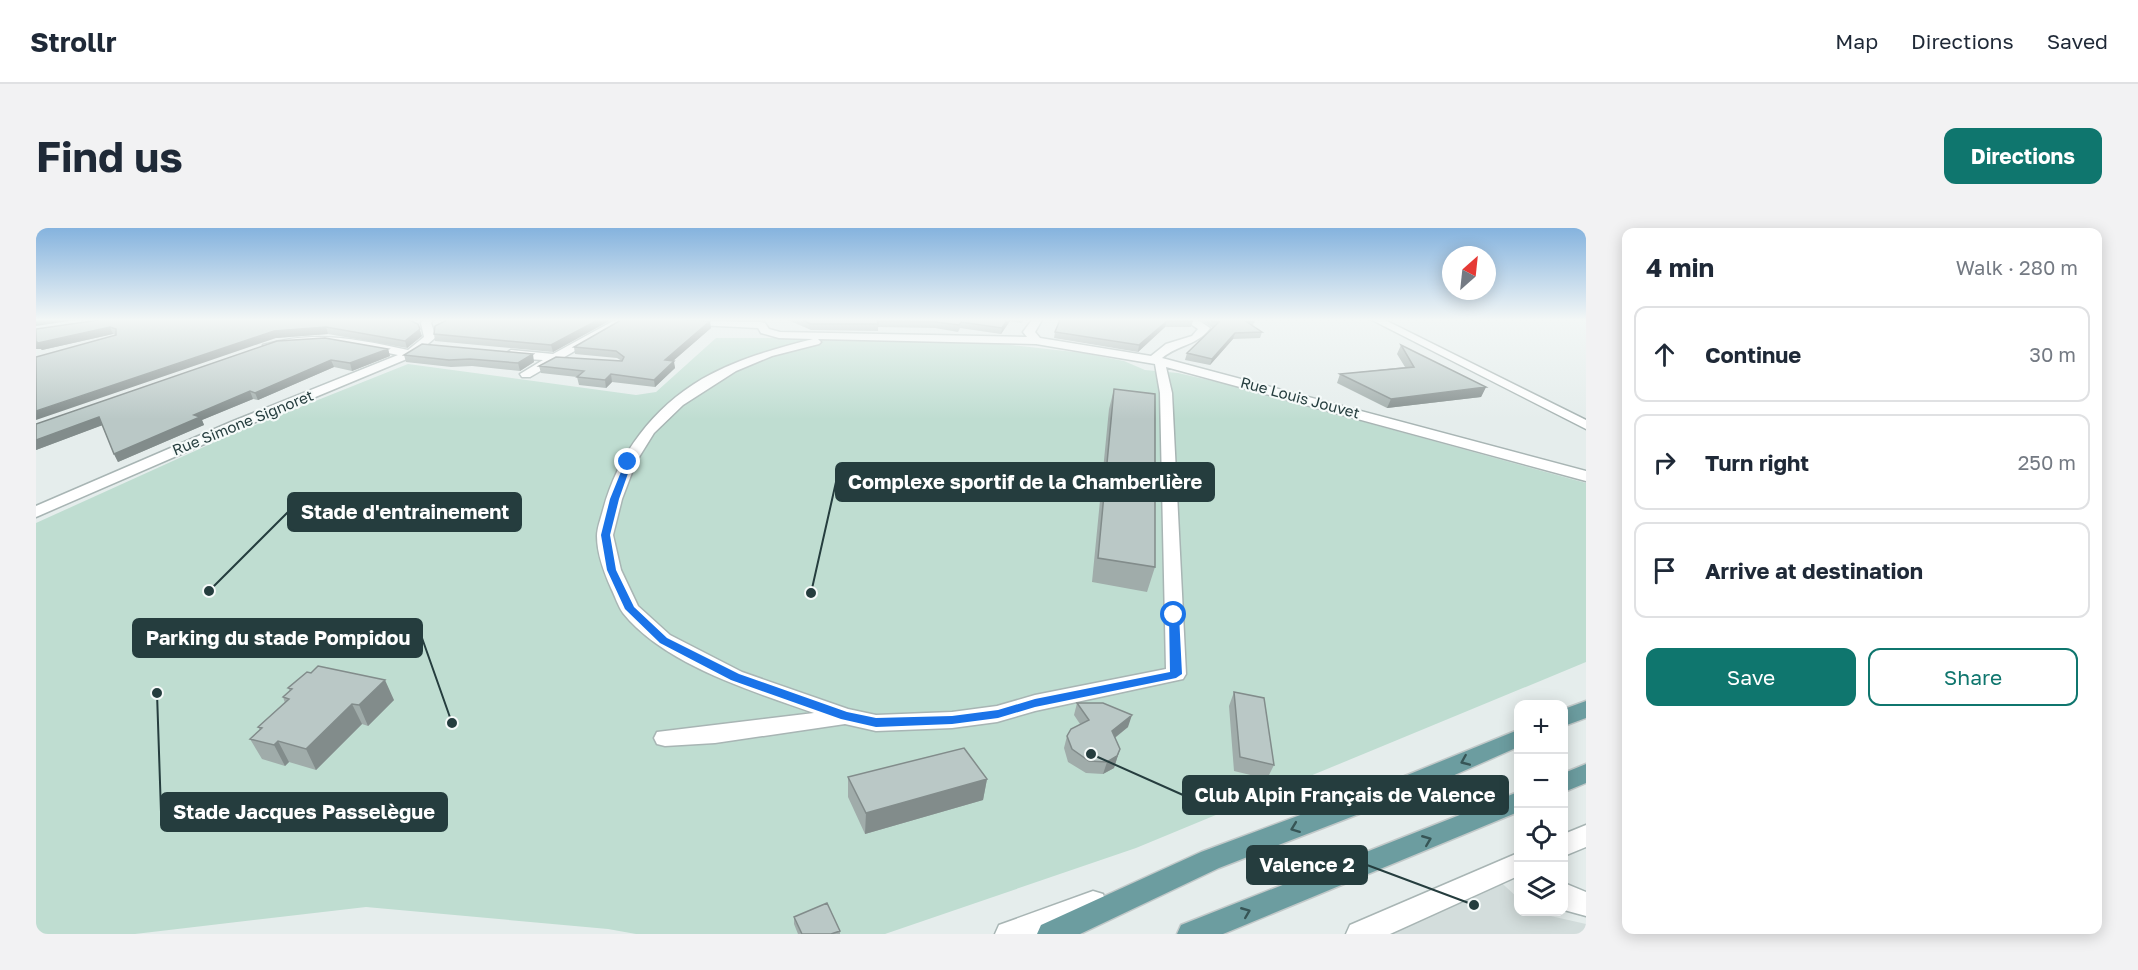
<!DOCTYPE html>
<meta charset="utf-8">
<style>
body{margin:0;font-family:"Golos Text",sans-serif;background:#f2f2f3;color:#1f2937}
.controls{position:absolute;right:18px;bottom:18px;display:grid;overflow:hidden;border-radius:12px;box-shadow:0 3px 15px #0003}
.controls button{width:54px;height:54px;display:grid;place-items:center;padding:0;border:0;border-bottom:2px solid #e0e1e3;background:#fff;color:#1f2937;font:30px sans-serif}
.compass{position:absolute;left:1406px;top:18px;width:54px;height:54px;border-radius:50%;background:#fff;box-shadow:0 3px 15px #0003;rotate:27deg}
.stop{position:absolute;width:18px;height:18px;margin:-14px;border:4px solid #1a73e8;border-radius:50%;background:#fff}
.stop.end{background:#1a73e8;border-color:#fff;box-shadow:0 2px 6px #0008}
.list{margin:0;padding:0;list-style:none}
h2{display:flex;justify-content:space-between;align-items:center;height:78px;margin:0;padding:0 24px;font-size:26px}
h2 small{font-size:20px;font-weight:400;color:#747a83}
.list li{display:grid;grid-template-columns:39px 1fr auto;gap:18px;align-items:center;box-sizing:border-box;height:96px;margin:0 12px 12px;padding:0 12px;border:2px solid #e0e1e3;border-radius:12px}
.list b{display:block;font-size:22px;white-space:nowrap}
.list em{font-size:20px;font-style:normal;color:#747a83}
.actions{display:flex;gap:12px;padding:18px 24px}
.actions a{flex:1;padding:14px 0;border:2px solid #0f766e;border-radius:12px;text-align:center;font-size:21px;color:#0f766e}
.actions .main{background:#0f766e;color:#fff}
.icon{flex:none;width:33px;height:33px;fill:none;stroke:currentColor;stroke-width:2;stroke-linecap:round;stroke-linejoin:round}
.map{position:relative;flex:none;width:1550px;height:706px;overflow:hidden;border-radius:12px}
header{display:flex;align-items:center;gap:36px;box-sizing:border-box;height:84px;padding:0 30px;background:#fff;border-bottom:2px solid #e0e1e3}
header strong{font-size:28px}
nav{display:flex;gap:33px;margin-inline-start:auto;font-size:21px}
.intro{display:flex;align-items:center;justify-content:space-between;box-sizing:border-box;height:144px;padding:0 36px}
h1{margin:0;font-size:42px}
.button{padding:15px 27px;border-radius:12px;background:#0f766e;color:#fff;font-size:21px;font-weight:700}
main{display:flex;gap:36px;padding:0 36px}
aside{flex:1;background:#fff;border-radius:12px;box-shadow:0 3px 15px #0003}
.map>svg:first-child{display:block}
.built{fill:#d3dddc}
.green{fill:#bfddd1}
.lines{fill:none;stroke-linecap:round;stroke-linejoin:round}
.minor-casing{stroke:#a8b5b4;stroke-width:3}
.major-casing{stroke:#c2c9c9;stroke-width:3}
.minor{fill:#fff;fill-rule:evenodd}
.major{fill:#6c9da0;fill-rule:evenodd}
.wall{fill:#a0acaa}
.shaded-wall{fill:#828c8b}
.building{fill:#bac8c6;stroke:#828c8b;stroke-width:1.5}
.oneway{stroke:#375556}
.route{fill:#1a73e8}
.labels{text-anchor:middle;stroke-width:4.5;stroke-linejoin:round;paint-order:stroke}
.far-street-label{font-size:15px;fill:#253d3e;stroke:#f5faf9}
.leader{fill:none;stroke:#253d3e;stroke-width:2}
.callout-dot{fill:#253d3e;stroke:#f5faf9;stroke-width:2}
.callout{fill:#253d3e;stroke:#253d3e;stroke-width:2}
.callout-label{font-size:20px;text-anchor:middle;font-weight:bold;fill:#fff}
</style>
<header>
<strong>Strollr</strong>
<nav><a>Map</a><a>Directions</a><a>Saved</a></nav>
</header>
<div class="intro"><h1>Find us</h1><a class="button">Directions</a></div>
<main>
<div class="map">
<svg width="1550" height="706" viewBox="0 0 1550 706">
<rect width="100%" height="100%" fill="#e5edec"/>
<path class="built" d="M1457,647L1482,670V684H1497L1550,696V706H1331Z"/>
<path class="green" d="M680,110H862L957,115L1047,125L1088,133L1109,142L1142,145L1190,156L1550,255V434L1100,620L849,706H600L572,701L330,679L99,706H0V295L192,208L372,136L600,167L620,164Z"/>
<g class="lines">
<defs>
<path id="minor" d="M387,92H397L395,95L400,109L378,128L205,200L0,289V278L195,194L362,127C315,117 279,110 231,122L227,121V117C279,102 320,111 372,122L388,109L385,95Z
M579,92H592L494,149H486L484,146L507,132L475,130L469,126L475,122L517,126Z
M618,92L725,94L729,95L733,101L744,104L991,109L987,104L996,92H1006L999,104L1004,110L1115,128L1130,116L1156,108L1162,101L1149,92H1162L1174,100C1161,118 1143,116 1126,130L1550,243V253L1130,139L1136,165L1150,446L1147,451L999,483L961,494L916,500L840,503L809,496L679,515L629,518L621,516L618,510L621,504L778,485C716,463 629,437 587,385C582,378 579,368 575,360C568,344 561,326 561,308C561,300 565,290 567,282C582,226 617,180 666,151C701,131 738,121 777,111L743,110L725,105L722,100L623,95ZM782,111L1000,116L1119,136L1124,165L1130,441L999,467L961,478L916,484L840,487L812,481L706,444L634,407L602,378L585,342L577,307L586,271L600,234L618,205L647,177L700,143L736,128L783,116L785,114Z
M1336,92H1349L1550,192V201Z
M1550,597V619L1528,628V606Z
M1482,625V648L1354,706H1310L1314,697Z
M1528,655L1550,664V688L1528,682Z
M1057,663L1067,666L1070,675L1067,684L1007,706H959L963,697Z"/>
<path id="major" d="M1550,473V490L1528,498V481Z
M1482,502V519L1380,564L1183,640L1044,706H1001L1005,697L1165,624L1364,550Z
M1550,536V555L1528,564V545Z
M1482,564V584L1187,706H1141L1145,697Z"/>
</defs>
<use href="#minor" class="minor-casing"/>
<use href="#major" class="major-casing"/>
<use href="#minor" class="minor"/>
<use href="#major" class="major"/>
</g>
<path class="wall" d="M221,92L386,108L371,120L292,106L240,110L80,107L77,106L6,122L5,121H0V101Z
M411,92H575L517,124L399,113L398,106Z
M752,92H988L985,95L974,93L965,106L924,100L922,104L899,100L842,99V103L775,102Z
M1024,92L1157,93L1155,99H1129L1102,124L1018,110L1019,104Z
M1165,92H1218L1217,98L1226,104L1224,110L1197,111L1174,137L1149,132L1151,125L1177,100Z
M675,100L637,133L639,140L619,159L576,154L570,160L543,157L541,149L505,145L503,138L586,133L581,130L539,126L538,119Z
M241,113L352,121L354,128L316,143L298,139L222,172L217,171L166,192L168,197L82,234L78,226L66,197L0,222V196Z
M1365,117L1450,159L1445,169L1351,180L1301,155L1304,146L1369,139L1361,126Z
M368,127L498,134L484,143L436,138L415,139L370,134Z
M1078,161L1119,339L1111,364L1056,354L1073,181Z
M252,460L358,472L332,498L326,496L280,542L253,534L249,538L226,531L214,511L224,502L222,499L249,475L247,469L254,463Z
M1198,464L1238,537L1231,551L1198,543L1193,478Z
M1041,475L1092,499L1079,510L1084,521L1080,533L1078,540L1067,546L1050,545L1032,534L1028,520L1031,508L1044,496L1038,487Z
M812,549L951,551L947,572L829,606L812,569Z
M758,689L804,703V706H762L758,696Z"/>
<path class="shaded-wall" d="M0,92H40L0,98Z
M562,92H575L517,124L515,117Z
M971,92H974V93L965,106L966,100Z
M674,93L675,100L630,139L629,132Z
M1131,93L1129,99L1102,124L1103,117Z
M382,96L386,108L371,120L369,113Z
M74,99L77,106L6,122L5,121H0V114Z
M290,99L292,106L240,110L0,192V183L238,103Z
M1199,105L1197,111L1174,137L1176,131Z
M352,121L354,128L316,143L314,135Z
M497,126L498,134L484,143L482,135Z
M295,132L298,139L222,172L219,165Z
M638,133L639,140L619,159L618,152Z
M575,146L576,154L570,160L569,152Z
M1450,159L1445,169L1351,180L1355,171Z
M214,163L217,171L166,192L168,197L82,234L78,226L158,187Z
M63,189L67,197L0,222V212Z
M349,452L358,472L332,498L323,477Z
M316,476L326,496L280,542L270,521Z
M1096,487L1092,499L1072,515L1076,503Z
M242,513L253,534L249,538L238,517Z
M1084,521L1078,540L1067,546L1071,534Z
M951,551L947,572L829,606L830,585Z"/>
<path class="building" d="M63,92H373L382,96L384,101L369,113L290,99L238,103L0,183V129L80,107V101L74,99L2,115L1,114H0V101Z
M411,92H562L515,117L398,106L399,98Z
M585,92H644L674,93L629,132L638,133L618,152L575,146L569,152L541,149L548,143L503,138L520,129L586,133L588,129L580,123L538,119Z
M766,92H971L966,100L925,94L923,97L900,94L841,93L842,96H775Z
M1024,92H1155L1157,93H1131L1103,117L1019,104Z
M1175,92H1218V94H1211L1226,104L1199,105L1176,131L1151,125L1183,94H1178Z
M289,110L352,121L314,135L295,132L219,165L214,163L158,187L164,189L78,226L63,189L0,212V196L241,113Z
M386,116L497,126L482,135L434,131L413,132L368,127Z
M1365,117L1450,159L1355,171L1304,146L1378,139Z
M1078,161L1119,166V339L1062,330Z
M282,438L349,452L323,477L316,476L270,521L242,513L238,517L214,511L226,500L222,499L253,471L247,469L256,461L252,460L271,444L275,445Z
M1198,464L1228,470L1238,537L1204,529Z
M1041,475H1067L1096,487L1076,503L1084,521L1081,528L1071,534L1053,533L1036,521L1031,508L1035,501L1053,492Z
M928,520L951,551L830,585L812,549Z
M791,675L804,703L795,706H766L758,689Z"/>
<defs><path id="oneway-chevron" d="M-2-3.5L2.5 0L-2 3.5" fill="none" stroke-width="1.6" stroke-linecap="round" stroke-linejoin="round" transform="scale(1.5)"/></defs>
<g class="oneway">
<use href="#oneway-chevron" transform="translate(1429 533) rotate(157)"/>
<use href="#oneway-chevron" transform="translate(1259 600) rotate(159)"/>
<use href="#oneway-chevron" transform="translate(1391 612) rotate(-22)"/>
<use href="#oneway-chevron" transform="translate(1210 684) rotate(-22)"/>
</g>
<linearGradient id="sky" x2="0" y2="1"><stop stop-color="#85b3de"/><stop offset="0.48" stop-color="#f3f7f6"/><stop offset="1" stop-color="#f3f7f6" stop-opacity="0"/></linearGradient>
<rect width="1550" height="191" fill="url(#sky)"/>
<path class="route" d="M592,232L596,234L583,271L574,307L580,342L598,379L631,410L703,446L811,484L840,490L916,488L962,482L999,471L1134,444L1133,387L1138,384L1143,387L1146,446L1140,450L999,479L962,490L916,496L840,499L805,491L695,452L624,415L589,381L571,342L565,307L574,271L589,234Z"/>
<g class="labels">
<g class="far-street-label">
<text transform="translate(1264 170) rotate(15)" y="5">Rue Louis Jouvet</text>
<text transform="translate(207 195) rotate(-22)" y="5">Rue Simone Signoret</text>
</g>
</g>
<path class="leader" d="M775 365L800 254M173 363L252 284M416 495L386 410M1055 526L1147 567M121 465L125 584M1438 677L1331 637"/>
<g class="callout-dot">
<circle cx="775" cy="365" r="6"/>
<circle cx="173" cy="363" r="6"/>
<circle cx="416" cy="495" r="6"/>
<circle cx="1055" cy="526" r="6"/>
<circle cx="121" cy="465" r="6"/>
<circle cx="1438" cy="677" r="6"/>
</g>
<g class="callout">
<rect x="800" y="235" width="378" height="38" rx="6"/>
<rect x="252" y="265" width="233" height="38" rx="6"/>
<rect x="97" y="391" width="289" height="38" rx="6"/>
<rect x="1147" y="548" width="325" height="38" rx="6"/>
<rect x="125" y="565" width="286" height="38" rx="6"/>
<rect x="1211" y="618" width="120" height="38" rx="6"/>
</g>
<g class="callout-label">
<text x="989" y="261">Complexe sportif de la Chamberlière</text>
<text x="369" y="291">Stade d'entrainement</text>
<text x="242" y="417">Parking du stade Pompidou</text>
<text x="1309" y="574">Club Alpin Français de Valence</text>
<text x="268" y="591">Stade Jacques Passelègue</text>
<text x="1271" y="644">Valence 2</text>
</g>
</svg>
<div class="controls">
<button>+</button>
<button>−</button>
<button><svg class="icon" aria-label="locate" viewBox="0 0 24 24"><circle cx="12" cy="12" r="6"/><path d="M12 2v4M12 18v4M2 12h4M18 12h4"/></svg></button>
<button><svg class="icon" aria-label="layers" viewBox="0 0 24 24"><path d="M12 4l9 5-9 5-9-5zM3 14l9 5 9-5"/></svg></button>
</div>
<svg class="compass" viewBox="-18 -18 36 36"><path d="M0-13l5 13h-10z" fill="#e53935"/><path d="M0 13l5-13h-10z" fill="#747a83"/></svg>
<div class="stop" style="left:1138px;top:387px"></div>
<div class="stop end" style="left:592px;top:234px"></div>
</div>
<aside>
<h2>4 min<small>Walk · 280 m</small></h2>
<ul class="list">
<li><svg class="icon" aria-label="ahead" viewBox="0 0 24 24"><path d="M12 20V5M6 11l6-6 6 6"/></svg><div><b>Continue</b></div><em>30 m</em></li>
<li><svg class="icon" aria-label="right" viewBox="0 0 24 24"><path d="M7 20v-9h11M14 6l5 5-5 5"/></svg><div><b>Turn right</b></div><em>250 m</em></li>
<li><svg class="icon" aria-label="arrive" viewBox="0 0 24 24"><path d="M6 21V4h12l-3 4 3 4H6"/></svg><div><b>Arrive at destination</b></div></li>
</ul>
<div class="actions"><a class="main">Save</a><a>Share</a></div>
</aside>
</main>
